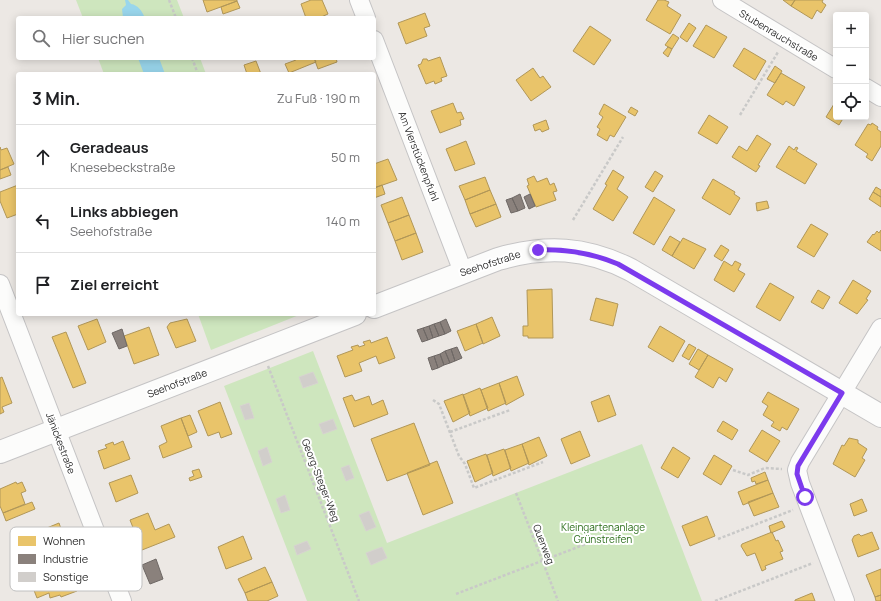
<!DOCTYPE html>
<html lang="de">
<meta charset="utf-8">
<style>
body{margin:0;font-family:Manrope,sans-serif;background:#f6f6f6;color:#202124}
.controls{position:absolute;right:12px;top:12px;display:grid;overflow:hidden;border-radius:4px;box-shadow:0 2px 10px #0003}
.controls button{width:36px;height:36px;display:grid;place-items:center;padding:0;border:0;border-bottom:1px solid #e0e0e0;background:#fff;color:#202124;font:20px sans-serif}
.stop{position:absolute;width:12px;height:12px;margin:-9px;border:3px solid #7c3aed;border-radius:50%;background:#fff}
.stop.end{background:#7c3aed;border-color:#fff;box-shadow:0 1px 4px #0008}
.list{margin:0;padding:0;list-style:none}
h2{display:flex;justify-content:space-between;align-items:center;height:52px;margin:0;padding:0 16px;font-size:17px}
h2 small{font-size:13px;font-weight:400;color:#757577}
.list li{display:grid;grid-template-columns:26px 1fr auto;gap:12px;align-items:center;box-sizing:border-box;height:64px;padding:0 16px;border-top:1px solid #e0e0e0}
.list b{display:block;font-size:15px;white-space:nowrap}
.list p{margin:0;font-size:13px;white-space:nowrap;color:#757577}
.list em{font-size:13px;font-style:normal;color:#757577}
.icon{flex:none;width:22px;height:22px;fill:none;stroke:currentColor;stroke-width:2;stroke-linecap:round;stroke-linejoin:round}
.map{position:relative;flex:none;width:881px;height:601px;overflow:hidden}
.search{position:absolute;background:#fff;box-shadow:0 2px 10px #0003;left:16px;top:16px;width:360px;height:44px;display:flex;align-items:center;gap:10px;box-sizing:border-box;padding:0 14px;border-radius:4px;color:#757577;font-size:15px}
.panel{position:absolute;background:#fff;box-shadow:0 2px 10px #0003;left:16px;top:72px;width:360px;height:244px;border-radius:4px}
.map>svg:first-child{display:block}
.green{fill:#cee6be}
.water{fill:#99d6ec}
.homes{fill:#e9c46a;stroke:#b19758}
.industry{fill:#8a817c;stroke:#6e6865}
.building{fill:#d1cecb;stroke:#d7d4d0}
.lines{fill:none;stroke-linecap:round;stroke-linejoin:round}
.street-casing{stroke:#c5c4c5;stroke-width:20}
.secondary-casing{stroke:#c5c4c5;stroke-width:24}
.path{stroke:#c9c9c8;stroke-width:2.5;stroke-dasharray:3 2;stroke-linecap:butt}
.street{stroke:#fcfcfb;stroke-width:18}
.secondary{stroke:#fcfcfb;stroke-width:22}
.route{stroke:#7c3aed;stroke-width:5}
.labels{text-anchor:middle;stroke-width:4;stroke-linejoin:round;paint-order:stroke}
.street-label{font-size:10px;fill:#2e2e2e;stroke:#fff}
.park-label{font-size:10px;fill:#2c6e1b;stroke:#fff}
.key{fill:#fff;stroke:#c0c0c0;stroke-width:1}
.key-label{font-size:11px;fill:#2e2e2e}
</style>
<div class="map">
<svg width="881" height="601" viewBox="0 0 881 601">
<rect width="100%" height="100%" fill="#ece8e4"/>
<path class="green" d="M76,0H177L184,18H83Z
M98,58H200L206,74H104Z
M198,314H299V315L211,350Z
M313,351L387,543L642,444L702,601H307L224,386Z"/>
<path class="water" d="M125,0H128L131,4C138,5 142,11 145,18H123L122,9L126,5Z
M138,58H159L165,74H144Z"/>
<path class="homes" d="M203,0H237V1L207,12Z
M311,0H322L328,14L319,18H306L301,4Z
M658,0H664L669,2L667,6L681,15L670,34L646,20Z
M783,0H795L791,6Z
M795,0H823L822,2L826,5L821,13L817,10L812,19L791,6Z
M237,1L240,8L223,14L221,7Z
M425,13L430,26L424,28L427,36L406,44L398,23Z
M689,23L696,28L687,42L680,37Z
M706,25L727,37L714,58L693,46Z
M590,26L611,40L594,65L573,51Z
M673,34L679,38L672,49L665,45Z
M668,47L672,49L668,57L663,53Z
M744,48L766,61L755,80L733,66Z
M440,57L447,76L441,78L442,81L435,84L434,81L426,84L418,65L421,64L423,59H427L428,61Z
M296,58H314L316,62L289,73L285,64L296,60Z
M314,58H336L337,62L318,69Z
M256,61L261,74H247L244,65Z
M775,66L782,71L775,83L767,79Z
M533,68L540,78L543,76L551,87L531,101L516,80Z
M781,73L805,87L794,106L786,101L783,105L767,95Z
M453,103L457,113L461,112L464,119L460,120L461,125L440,133L431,111Z
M604,104L626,117L614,137L610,135L607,141L597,135L600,129L597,127L603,117L599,114Z
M834,104L836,105V117H844L839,125L826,117Z
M631,107L638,111L635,116L628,112Z
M709,115L728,127L717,144L698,133Z
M546,120L549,129L542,132L540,129L535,131L533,125Z
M872,123L878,127L877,129L881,132V146L872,161L866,157L868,154L855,145L868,124L871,125Z
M757,135L771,144L758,165L760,166L756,172L732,157L739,146L747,151Z
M466,141L475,164L455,171L446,149Z
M789,146L794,150L796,147L798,148L796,151L817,164L805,184L776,167Z
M0,147L1,150L7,148L14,164L0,170Z
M388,159L397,180L374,188V164Z
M8,167L11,175L0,179V170Z
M613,170L624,177L617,189L628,197L613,221L593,209L607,185L605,184Z
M655,171L663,176L653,192L645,187Z
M534,176L537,182L547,178L550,185L554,183L557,191L553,192L556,200L536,207L527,186L529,185L527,179Z
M485,177L490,190L465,200L459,186Z
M713,179L735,192L734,194L740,198L730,215L702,198Z
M18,185V214L7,218L0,201V192Z
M382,185L385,194L374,198V188Z
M876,187L881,190V197L873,192Z
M490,190L496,204L470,214L465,200Z
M873,192L881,197V207L869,199Z
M402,197L409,215L388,223L381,205Z
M654,197L675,210L654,245L633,233Z
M767,201L769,208L757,211L756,203Z
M496,204L501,217L476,227L470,214Z
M409,215L416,233L395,241L388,223Z
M811,224L828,234L814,257L797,247Z
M881,230V251L867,242L873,234L874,235L877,231L879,233Z
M416,233L423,252L402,260L395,241Z
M670,236L680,242L672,256L662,250Z
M683,238L706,249L694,269L672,256Z
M721,245L729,250L722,261L714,256Z
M724,261L732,266L735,261L741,264L738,270L745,274L734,292L714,280Z
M853,280L871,291L866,299L868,300L857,314L839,303Z
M770,283L794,297L780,321L756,307Z
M552,289L553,338H528V336H523V326H528L527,290Z
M818,290L830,297L823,309L811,302Z
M596,298L618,304L613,326L590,320Z
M492,317L500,336L483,344L476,324Z
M97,319L106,342L88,350L78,326Z
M187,319L196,341L176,348L167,327L170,323Z
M476,324L483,343L465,351L457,331Z
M660,326L685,341L673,362L648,347Z
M149,327L159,355L134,364L124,336Z
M66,332L86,383L73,388L52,337Z
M387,337L395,358L379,364L376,356L359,363L362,371L345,377L337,356L353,350L351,347L358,345L359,347L365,345L363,342L370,340L371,343Z
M689,344L696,348L689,360L682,356Z
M698,349L708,355L699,370L689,364Z
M708,355L733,369L726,382L719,377L713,388L695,377Z
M517,376L524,395L506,405L499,383Z
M2,377L12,403L2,407L4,412L0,414V378Z
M499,383L506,403L488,411L481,390Z
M480,388L488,408L470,416L463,395Z
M768,392L799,409L787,430L782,427L780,431L771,426L774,422L763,415L768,406L762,402Z
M463,394L470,413L453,422L444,401Z
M352,395L355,401L369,396L372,405L383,400L388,414L354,427L343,398Z
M609,395L616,415L598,422L591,402Z
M220,402L232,434L221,438L219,432L208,436L198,411Z
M190,415L197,432L188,436L181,418Z
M181,418L192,447L163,458L159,446L167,442L161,426Z
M723,421L738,430L732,440L717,431Z
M414,423L430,465L387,481L371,439Z
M762,430L780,441L767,462L749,451Z
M580,431L590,456L571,464L561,439Z
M539,437L547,456L529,465L522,444Z
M849,438L858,440V443L867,449L862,458L865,460L855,477L833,464L842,445L844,446Z
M123,441L130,459L104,469L98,451L107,448L105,445L113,442L114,445Z
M522,444L529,463L511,471L505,450Z
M673,447L690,458L678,478L661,468Z
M504,449L511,468L493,476L487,455Z
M486,454L493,473L475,482L467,461Z
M714,455L732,466L721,485L703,474Z
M437,461L453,503L423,515L407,473Z
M199,469L202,477L190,481L189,478L194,476L192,471Z
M765,472L768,480L756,484L755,481L752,482L751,478Z
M131,475L138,493L116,502L109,483Z
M768,480L773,493L743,505L738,492Z
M16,482L17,484L22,482L26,491L21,493L25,504L3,513L0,506V489Z
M773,493L779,507L754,516L748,502Z
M862,499L867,511L854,516L850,504Z
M32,502L35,509L6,521L3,513Z
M148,513L155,530L169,524L175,537L142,550L130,520Z
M707,516L715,536L690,546L682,526Z
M782,521L785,527L771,533L769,526Z
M59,523L66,543L38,554L34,542L40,539L37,532Z
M772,532L776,541L778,540L783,551L780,552L783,559L765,566L766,569L762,571L755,553L747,556L741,546L742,544Z
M872,532L879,549L858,557L852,540L854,536L859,534L861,536Z
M243,536L252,559L226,569L218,547Z
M67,563L77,591L61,597L60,595L50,598L49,593L37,598L30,580L42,575L41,573Z
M265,567L272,582L245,593L238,579Z
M881,569V595L875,597L866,575Z
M272,582L278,596L267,601H248L245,593Z
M812,593L815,601H795V600Z
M881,595V601H876L875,597Z"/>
<path class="industry" d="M520,194L525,208L518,211L512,198Z
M530,194L535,206L529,209L524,197Z
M512,198L518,211L511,213L506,200Z
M446,319L451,331L445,334L440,322Z
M440,322L445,334L439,336L434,324Z
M434,324L439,336L433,338L429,326Z
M429,326L433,338L428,340L423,328Z
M423,328L428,340L422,342L417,330Z
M122,329L127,346L119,349L112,333Z
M457,347L462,358L455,361L451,349Z
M451,349L455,361L450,363L445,351Z
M445,351L450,363L444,365L440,354Z
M440,354L444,365L438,368L434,356Z
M434,356L438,368L432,370L428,358Z
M156,559L163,579L150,584L142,565Z"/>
<path class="building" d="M313,372L318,383L303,388L299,377Z
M249,403L254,418L245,420L240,406Z
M333,419L337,429L323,434L319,424Z
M267,447L272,462L263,466L258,451Z
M349,465L354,478L346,481L341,468Z
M285,495L290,510L281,513L276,499Z
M369,511L376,527L366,531L359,515Z
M307,541L311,549L297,555L294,546Z
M382,547L387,558L371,565L366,553Z"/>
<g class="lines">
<defs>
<path id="street" d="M359,0L366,18
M722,0L836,69
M374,40L463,272
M866,88L881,97
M0,284L122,601
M845,601L800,483L797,470L800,462L881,328"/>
<path id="secondary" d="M374,307L498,259C546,245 586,247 631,270L881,416
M0,452L355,314"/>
</defs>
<use href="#street" class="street-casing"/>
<use href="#secondary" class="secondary-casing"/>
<path class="path" d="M169,0L176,18
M192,58L198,74
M740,115L778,52
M573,220L623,137
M268,366L359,601
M433,400L439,404L459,456L465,464L474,488L543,462
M450,432L510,410
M733,470L748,475L765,468L782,469
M516,493L558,601
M718,539L793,510
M456,594L630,527
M715,601L813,563"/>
<use href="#street" class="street"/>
<use href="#secondary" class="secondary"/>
</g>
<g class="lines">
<path class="route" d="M538,250C566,249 592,253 618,264L842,393L798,466L797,474L805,497"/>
</g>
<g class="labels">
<g class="street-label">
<text transform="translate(779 35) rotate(31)" y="4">Stubenrauchstraße</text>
<text transform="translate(419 156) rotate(69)" y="4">Am Vierstückenpfuhl</text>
<text transform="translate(490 263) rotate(-18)" y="4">Seehofstraße</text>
<text transform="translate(177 383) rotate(-21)" y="4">Seehofstraße</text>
<text transform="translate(61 443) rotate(69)" y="4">Jänickestraße</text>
<text transform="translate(321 480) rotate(69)" y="4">Georg-Steger-Weg</text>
<text transform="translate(544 544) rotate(69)" y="4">Querweg</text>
</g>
<g class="park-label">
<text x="603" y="531">Kleingartenanlage<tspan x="603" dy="12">Grünstreifen</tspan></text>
</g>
</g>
<rect x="10" y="527" width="132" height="64" rx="6" class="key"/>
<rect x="18" y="536" width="18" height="10" fill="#e9c46a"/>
<rect x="18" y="554" width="18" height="10" fill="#8a817c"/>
<rect x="18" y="572" width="18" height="10" fill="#d1cecb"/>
<g class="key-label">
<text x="43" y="545">Wohnen</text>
<text x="43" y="563">Industrie</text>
<text x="43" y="581">Sonstige</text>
</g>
</svg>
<div class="controls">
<button>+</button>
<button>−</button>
<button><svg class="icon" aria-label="locate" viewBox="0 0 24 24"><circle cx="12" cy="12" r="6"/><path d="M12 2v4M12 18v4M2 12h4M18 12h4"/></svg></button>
</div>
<div class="stop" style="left:805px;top:497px"></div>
<div class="stop end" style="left:538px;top:250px"></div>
<div class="search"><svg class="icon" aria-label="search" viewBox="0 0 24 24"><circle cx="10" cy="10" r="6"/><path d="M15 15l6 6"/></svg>Hier suchen</div>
<section class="panel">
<h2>3 Min.<small>Zu Fuß · 190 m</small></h2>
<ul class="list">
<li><svg class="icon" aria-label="ahead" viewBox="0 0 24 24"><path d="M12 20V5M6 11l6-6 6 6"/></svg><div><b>Geradeaus</b><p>Knesebeckstraße</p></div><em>50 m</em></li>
<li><svg class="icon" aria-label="left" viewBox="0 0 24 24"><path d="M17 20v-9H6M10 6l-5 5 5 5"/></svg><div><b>Links abbiegen</b><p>Seehofstraße</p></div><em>140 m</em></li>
<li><svg class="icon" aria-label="arrive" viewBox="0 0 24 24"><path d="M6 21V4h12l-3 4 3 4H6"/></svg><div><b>Ziel erreicht</b></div></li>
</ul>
</section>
</div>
